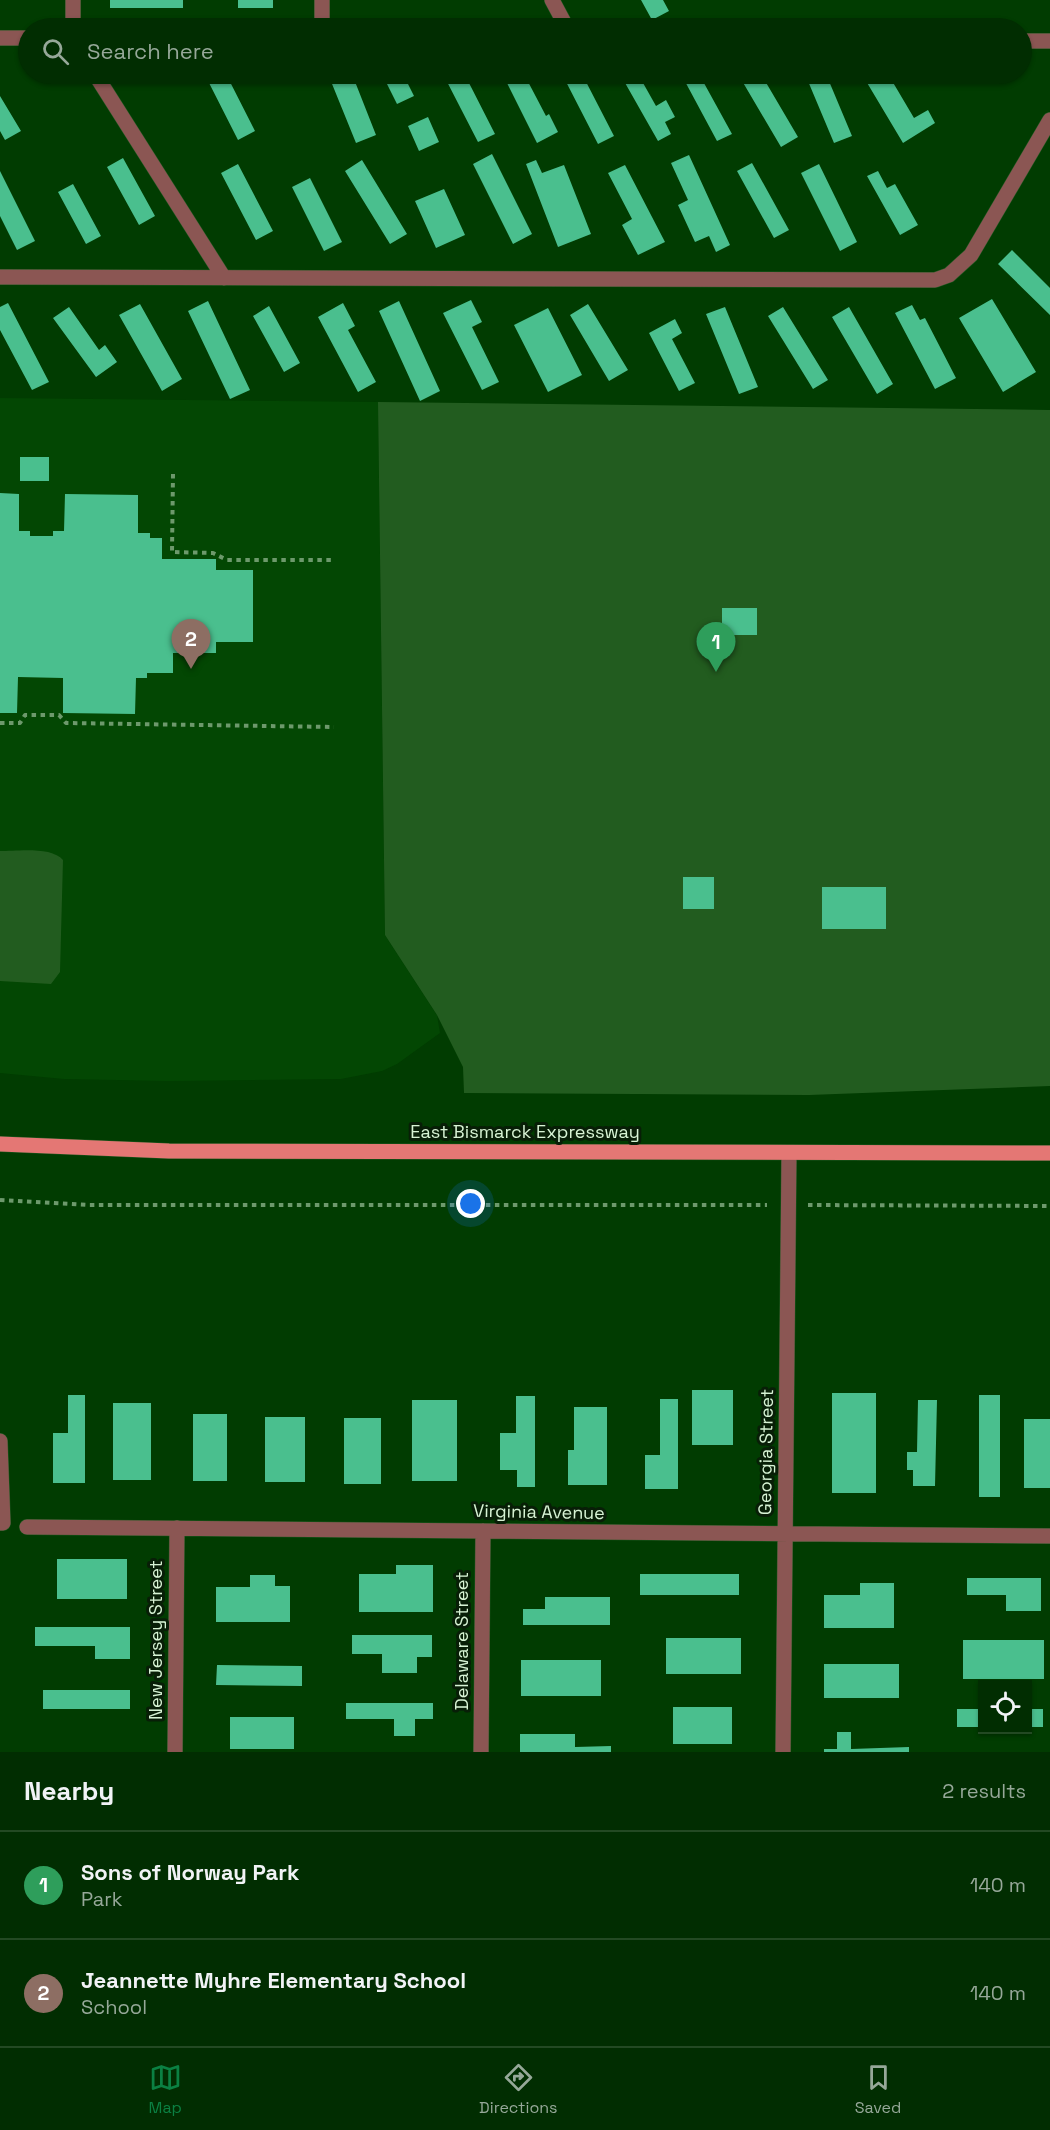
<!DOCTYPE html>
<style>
body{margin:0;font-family:"Space Grotesk",sans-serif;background:#0b350b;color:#f1f3f6}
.controls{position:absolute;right:18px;bottom:18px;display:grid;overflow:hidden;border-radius:0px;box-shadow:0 2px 4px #0004}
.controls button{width:54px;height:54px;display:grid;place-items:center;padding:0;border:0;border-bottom:2px solid #234923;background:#012d01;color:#f1f3f6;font:30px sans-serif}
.you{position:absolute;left:471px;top:1204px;width:21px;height:21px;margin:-15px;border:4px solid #fff;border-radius:50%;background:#1a73e8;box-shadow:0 0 0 9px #1a73e833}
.badge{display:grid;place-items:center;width:39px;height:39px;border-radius:50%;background:#0b8043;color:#fff;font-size:20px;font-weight:700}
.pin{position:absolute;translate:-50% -50px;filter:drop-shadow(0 2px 3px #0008)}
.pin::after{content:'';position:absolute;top:32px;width:21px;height:18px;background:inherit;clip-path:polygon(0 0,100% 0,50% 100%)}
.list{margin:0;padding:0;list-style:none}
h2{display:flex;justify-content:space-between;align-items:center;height:78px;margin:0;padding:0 24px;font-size:26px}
h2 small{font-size:20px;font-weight:400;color:#96a899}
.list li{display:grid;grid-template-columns:39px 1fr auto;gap:18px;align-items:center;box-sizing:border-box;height:108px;padding:0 24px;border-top:2px solid #234923}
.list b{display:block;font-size:22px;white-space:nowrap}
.list p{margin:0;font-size:20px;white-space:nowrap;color:#96a899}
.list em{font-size:20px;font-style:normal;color:#96a899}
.icon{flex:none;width:33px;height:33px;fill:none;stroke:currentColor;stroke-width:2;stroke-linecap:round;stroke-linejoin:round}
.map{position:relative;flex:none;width:1050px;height:1752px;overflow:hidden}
.search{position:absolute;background:#012d01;box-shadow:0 2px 4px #0004;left:18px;right:18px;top:18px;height:66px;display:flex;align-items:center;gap:15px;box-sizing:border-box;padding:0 21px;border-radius:33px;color:#96a899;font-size:22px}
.sheet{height:294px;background:#012d01}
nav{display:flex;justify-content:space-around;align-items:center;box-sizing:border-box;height:84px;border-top:2px solid #234923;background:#012d01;font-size:16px;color:#96a899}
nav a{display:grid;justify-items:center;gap:3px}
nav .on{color:#0b8043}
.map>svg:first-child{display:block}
.built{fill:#034703}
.green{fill:#225c1f}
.building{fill:#4abf8e}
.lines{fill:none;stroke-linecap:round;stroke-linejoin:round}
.minor-casing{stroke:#235923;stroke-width:16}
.major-casing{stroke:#235923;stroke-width:16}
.path{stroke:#6d996c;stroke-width:4;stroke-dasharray:4.5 4.5;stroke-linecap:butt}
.minor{stroke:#8b5653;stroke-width:15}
.major{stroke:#e47774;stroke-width:15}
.labels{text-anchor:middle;stroke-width:6;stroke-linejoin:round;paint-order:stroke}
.street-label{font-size:18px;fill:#d7f3d4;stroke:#081e07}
</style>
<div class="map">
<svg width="1050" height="1752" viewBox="0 0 1050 1752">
<rect width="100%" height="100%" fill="#013c01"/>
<path class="built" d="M0,398L378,402L385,935L437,1015L440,1033L397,1064L382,1071L341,1079L169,1081L64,1079L0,1073Z"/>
<path class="green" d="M378,402L1050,410V1086L809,1095L464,1093L463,1067L437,1015L385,935Z
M0,851C16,851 52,846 63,860L60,972L51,984L0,981Z"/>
<path class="building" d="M110,0H183V8H110Z
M238,0H273V8H238Z
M641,0H663L669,11L652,20Z
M207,74H226L255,131L238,140L205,75Z
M328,74H352L376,135L356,143Z
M382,74H403L414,96L397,104Z
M443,74H476L478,76L468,81L495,134L478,142Z
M506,74H524L546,116L549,114L558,132L537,143L503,75Z
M562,74H582L614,136L598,144Z
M620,74H638L656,106L666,100L675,117L665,122L671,134L658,141Z
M681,74H699L732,134L717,141Z
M738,74H761L798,137L781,147Z
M805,74H826L852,136L834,143Z
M866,74H888L914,118L928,110L935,123L903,143L863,76Z
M0,96L21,131L5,140L0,131Z
M428,117L439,142L419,151L408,126Z
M492,154L532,234L513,244L473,164Z
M689,155L730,245L716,252L709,236L695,242L678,205L688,200L671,163Z
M123,158L155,216L139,225L107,167Z
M362,160L407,234L390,244L345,171Z
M536,160L542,173L564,165L591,234L558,247L526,164Z
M752,163L789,230L774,238L737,171Z
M238,164L273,231L256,240L221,173Z
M819,164L857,242L840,251L801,173Z
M625,165L665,242L638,255L622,225L632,219L608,173Z
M0,171L35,241L17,250L0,216Z
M878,171L887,188L895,184L918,225L900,235L867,176Z
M310,178L342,242L324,251L292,187Z
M73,184L101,236L86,244L58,192Z
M444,189L465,235L436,248L415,201Z
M1012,250L1050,288V315L998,264Z
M992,299L1036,372L1003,392L959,318Z
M471,300L482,322L472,327L499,382L482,390L443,313Z
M208,301L250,390L230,399L188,311Z
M399,301L440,391L420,401L379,311Z
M8,303L49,382L32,390L0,330V307Z
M343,303L355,326L348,330L376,382L358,392L318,317Z
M140,304L182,379L162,391L119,315Z
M588,304L628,370L609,381L570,315Z
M912,305L920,320L925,318L956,378L935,389L895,313Z
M269,306L300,363L284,372L253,316Z
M69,307L99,350L105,345L117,362L96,377L53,318Z
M725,307L758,387L739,394L706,314Z
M783,307L828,380L813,389L768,316Z
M849,307L893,384L877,394L832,317Z
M548,308L582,375L548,392L514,325Z
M675,319L682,333L672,339L695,383L679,391L649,333Z
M20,457H49V481H20Z
M0,493L19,494V531H30V536H53V531H64L65,494L138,495V533H150V538H162V559H216V570H253V642H216V653H173V673H147V678H136L135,714L63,713V678L18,677L17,713H0Z
M722,608H757V635H722Z
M683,877H714V909H683Z
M822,887H886V929H822Z
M692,1390H733V1445H692Z
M832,1393H876V1493H832Z
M68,1395H85V1483H53V1433H68Z
M979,1395H1000V1497H979Z
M516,1396H535V1487H517V1470H500V1433H516Z
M660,1399H678V1489H645V1455H660Z
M412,1400H457V1481H412Z
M918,1400H937L935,1486H913V1470H907V1452H917Z
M113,1403H151V1480H113Z
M574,1407H607V1485H568V1450H574Z
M193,1414H227V1481H193Z
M265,1417H305V1482H265Z
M344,1418H381V1484H344Z
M1024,1419H1050V1488H1024Z
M57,1559H127V1599H57Z
M396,1565H433V1612H359V1574H396Z
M640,1574H739V1595H640Z
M250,1575H275V1586H290V1622H216V1587H250Z
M967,1578H1041V1611H1006V1595H967Z
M860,1583H894V1628H824V1595H860Z
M545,1597H610V1625H523V1609H545Z
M35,1627H130V1659H95V1646H35Z
M352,1635H432V1657H417V1673H382V1654H352Z
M666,1638H741V1674H666Z
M963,1640H1044V1679H963Z
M521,1660H601V1696H521Z
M824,1664H899V1698H824Z
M217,1665L302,1666V1686L216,1685Z
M43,1690H130V1709H43Z
M346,1703H433V1719H415V1736H394V1719H346Z
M673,1707H732V1744H673Z
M957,1709H982V1727H957Z
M1028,1709H1043V1727H1028Z
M230,1717H294V1749H230Z
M837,1732H851V1749L909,1747V1752H824V1749H837Z
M520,1734H575V1747L611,1746V1752H520Z"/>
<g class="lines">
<defs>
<path id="minor" d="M73,0V28
M552,0L567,28
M322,28V0
M0,38H28
M1022,41H1050
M95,74L224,278
M0,277L935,280L949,275L971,255L1050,120
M0,1441L3,1523H0
M27,1527L1050,1536
M175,1752L177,1528
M481,1752L483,1531
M783,1752L789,1153"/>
<path id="major" d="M0,1144L169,1151L1050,1153"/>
</defs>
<use href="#minor" class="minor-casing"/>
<use href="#major" class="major-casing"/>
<path class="path" d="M173,474L172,552L213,553L227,560H335
M0,723H20L25,715H59L66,723L334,727
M0,1200L88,1205H767
M808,1205L1050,1206"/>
<use href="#minor" class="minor"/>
<use href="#major" class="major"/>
</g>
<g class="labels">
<g class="street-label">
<text x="525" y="1138">East Bismarck Expressway</text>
<text transform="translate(766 1452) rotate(-89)" y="6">Georgia Street</text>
<text transform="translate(539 1512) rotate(1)" y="6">Virginia Avenue</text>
<text transform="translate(156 1640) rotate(-90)" y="6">New Jersey Street</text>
<text transform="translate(462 1641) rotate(-90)" y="6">Delaware Street</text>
</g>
</g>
</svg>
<div class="controls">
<button><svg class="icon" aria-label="locate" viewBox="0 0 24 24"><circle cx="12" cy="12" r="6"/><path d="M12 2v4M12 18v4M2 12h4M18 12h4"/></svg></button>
</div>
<div class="you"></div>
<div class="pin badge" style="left:716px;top:672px;background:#2e9e5b">1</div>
<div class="pin badge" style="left:191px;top:669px;background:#8d6e63">2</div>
<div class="search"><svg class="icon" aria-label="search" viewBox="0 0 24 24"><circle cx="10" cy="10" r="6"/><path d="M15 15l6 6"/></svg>Search here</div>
</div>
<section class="sheet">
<h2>Nearby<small>2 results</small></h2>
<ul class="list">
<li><span class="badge" style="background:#2e9e5b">1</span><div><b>Sons of Norway Park</b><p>Park</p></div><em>140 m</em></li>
<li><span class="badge" style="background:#8d6e63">2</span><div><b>Jeannette Myhre Elementary School</b><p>School</p></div><em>140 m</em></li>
</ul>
</section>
<nav>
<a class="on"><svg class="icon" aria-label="map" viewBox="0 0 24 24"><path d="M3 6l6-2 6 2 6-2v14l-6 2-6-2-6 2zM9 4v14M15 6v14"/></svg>Map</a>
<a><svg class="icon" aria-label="directions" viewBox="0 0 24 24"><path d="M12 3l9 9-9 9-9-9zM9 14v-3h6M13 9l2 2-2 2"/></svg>Directions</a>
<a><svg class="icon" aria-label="saved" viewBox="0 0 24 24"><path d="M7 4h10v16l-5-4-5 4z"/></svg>Saved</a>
</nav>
